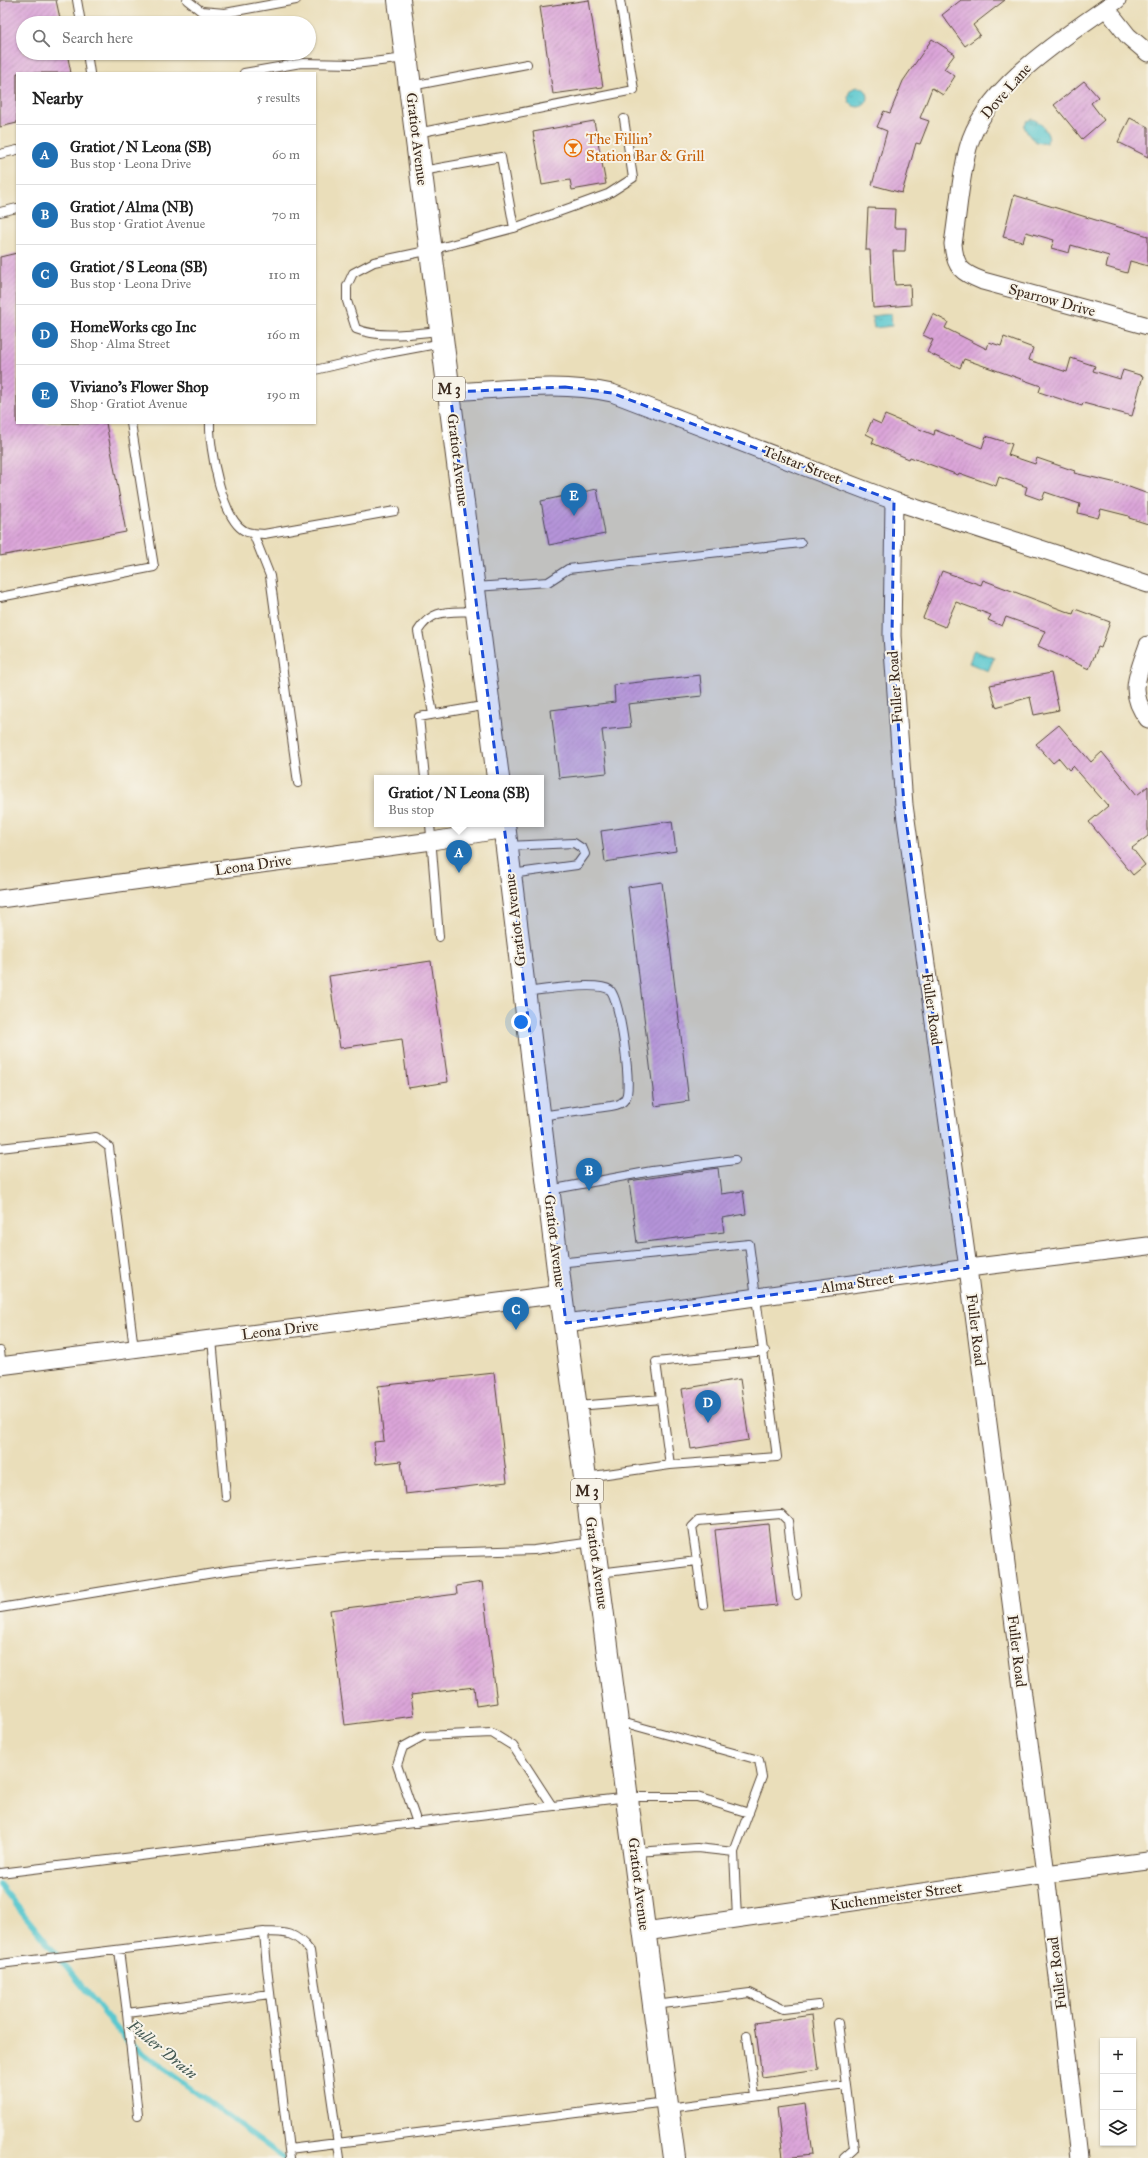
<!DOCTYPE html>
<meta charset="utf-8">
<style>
body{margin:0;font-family:"IM FELL Great Primer",serif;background:#f6f6f6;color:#222}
.controls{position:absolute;right:12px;bottom:12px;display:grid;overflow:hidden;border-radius:0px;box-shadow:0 1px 3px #0004}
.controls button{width:36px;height:36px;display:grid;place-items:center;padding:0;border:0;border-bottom:1px solid #e0e0e0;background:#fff;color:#222;font:20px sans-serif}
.you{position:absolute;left:521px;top:1022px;width:14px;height:14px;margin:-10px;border:3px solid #fff;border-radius:50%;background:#1a73e8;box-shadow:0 0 0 6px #1a73e833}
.badge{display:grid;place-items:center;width:26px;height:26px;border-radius:50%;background:#1f6fb2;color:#fff;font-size:13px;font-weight:700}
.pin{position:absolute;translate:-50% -33px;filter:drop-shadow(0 1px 2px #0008)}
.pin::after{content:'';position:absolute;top:21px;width:14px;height:12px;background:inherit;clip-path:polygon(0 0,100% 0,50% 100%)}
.popup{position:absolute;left:374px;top:775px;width:170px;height:52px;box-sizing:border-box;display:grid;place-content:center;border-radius:0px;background:#fff;filter:drop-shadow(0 1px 3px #0005);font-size:13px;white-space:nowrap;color:#767676}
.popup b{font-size:15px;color:#222}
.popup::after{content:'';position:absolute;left:50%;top:100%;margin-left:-8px;border:8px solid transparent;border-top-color:#fff}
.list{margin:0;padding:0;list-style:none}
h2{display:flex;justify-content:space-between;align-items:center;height:52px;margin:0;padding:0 16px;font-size:17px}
h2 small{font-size:13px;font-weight:400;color:#767676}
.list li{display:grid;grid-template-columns:26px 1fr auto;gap:12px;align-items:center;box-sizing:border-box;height:60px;padding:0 16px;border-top:1px solid #e0e0e0}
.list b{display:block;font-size:15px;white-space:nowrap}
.list p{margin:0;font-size:13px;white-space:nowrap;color:#767676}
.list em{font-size:13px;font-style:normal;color:#767676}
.icon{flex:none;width:22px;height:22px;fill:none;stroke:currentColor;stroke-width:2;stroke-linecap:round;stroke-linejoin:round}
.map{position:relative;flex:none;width:1148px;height:2158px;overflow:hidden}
.search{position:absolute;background:#fff;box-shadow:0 1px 3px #0004;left:16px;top:16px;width:300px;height:44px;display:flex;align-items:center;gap:10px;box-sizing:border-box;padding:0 14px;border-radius:22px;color:#767676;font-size:15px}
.panel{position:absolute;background:#fff;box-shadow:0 1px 3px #0004;left:16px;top:72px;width:300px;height:352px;border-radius:0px}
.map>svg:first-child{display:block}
.water{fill:url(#water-ripples);stroke:#4a7976}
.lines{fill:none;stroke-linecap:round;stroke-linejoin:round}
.stream{stroke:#5ac8cf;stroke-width:5.5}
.building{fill:url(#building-hatch)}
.service-casing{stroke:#554535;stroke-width:10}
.minor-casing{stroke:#554535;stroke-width:19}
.primary-casing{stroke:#554535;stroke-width:24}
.service{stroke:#fff;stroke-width:8}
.minor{stroke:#fff;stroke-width:17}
.primary{stroke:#fff;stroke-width:22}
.marked{fill:#1d4ed8;fill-opacity:0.2;stroke:#1d4ed8;stroke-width:3;stroke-dasharray:8 5;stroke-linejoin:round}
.labels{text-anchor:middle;stroke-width:4;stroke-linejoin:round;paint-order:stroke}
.shield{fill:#f7f3e8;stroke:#73665b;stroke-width:1}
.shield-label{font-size:14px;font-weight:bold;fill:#3b2a1e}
.street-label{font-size:15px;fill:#3b2a1e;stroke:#f7f3e8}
.food-label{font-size:15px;fill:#c56008;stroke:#f7f3e8;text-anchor:start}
.water-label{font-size:16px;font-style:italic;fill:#445953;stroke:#f7f3e8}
</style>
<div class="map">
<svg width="1148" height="2158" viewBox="0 0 1148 2158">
<defs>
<pattern id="water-ripples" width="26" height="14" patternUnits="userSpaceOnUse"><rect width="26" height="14" fill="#5ac8cf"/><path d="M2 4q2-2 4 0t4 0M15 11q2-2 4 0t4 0" fill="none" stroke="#4ca3a7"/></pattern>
<pattern id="building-hatch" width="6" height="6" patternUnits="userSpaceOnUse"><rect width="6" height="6" fill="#dba5d9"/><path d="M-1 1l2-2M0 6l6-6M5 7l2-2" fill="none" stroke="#b387af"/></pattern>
</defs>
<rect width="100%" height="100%" fill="#f7f3e8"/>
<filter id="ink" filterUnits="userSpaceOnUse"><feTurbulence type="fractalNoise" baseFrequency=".025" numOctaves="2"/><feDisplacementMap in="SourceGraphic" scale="8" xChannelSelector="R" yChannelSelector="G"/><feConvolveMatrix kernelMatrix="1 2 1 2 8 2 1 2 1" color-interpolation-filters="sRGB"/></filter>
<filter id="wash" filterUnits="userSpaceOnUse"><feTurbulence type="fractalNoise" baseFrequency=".012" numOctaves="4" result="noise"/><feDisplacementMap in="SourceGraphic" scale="16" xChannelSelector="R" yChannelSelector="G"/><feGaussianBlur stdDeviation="0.9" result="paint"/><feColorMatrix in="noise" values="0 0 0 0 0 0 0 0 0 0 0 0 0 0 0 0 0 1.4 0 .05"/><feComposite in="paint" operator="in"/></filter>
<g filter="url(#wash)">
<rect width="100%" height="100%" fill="#eadeba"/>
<path class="water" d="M848 97a10 10 0 1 1 20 0a10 10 0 1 1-20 0Z
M1032,119C1041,122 1046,129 1049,138L1046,143C1035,145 1028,136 1024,126L1027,121Z
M891,314L892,326L874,328L872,316Z
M974,650L994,658L988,671L969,663Z"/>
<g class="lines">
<path class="stream" d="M0,1885L127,2041L284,2158"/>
</g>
<g id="blocks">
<path class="building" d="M0,0H56L61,23H23V53H67L71,73H17V123L0,127Z
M589,0L603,87L553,94L540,7Z
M961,0H1005L973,25L980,35L965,46L942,15Z
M932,39L955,54L944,69L955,76L943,95L932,88L920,118L929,121L920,144L916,143L902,193L872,185L887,131L877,127L884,111L890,113L903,81Z
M1084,81L1098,97L1091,103L1104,120L1082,139L1054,105Z
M1130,118L1148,127V157L1118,142Z
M594,121L606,184L572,190L570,180L542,185L533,132Z
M1014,195L1148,236V266L1130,261L1127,273L1106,267L1109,256L1071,245L1069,253L1051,248L1054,240L1026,232L1023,242L1003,237Z
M868,208L895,209L894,228H906L905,251H893L895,285L910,284L911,305L873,308L870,250H866Z
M17,253V423H106L126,532L0,556V257Z
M933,314L948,322L945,328L987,349L989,342L1001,346L1004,337L1033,348L1029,360L1067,372L1071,358L1095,366L1093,371L1120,379L1123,370L1143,376L1132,416L1083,403L1082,406L1039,392L1041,386L964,359L960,368L927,352L933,340L923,335Z
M885,415L934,435L935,430L982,448L986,436L1012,444L1008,455L1035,464L1037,458L1075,471L1074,473L1121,484L1148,494V524L1129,518V516L1101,509L1098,518L1078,513L1080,504L1045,492L1042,500L1025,494L1027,487L999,477L996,486L959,473L958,475L910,457L909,459L872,443L874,438L866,434L872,420L881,424Z
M597,489L605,534L549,545L541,501Z
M942,571L981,585L983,580L1073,614L1075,609L1110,622L1101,648L1098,647L1089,669L1038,646L1045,631L1006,617L1002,626L988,620L991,615L956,602L945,627L923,618Z
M1051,673L1059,710L1034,715L1030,697L996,707L990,685Z
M700,675L702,696L628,704L631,727L602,730L607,773L559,778L551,710L615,702L614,685Z
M1059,725L1091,762L1102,752L1137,795L1148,786V836L1132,848L1145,865L1133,875L1089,822L1108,806L1073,766L1069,770L1059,758L1053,763L1036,744Z
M672,821L676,851L605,862L601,831Z
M662,882L689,1101L655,1106L628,887Z
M431,961L448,1082L408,1088L402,1039L340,1048L329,976Z
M718,1168L721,1194L743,1191L746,1214L722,1218L724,1232L637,1243L629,1181Z
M494,1373L507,1482L405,1494L401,1461L376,1464L374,1442L384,1441L378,1386Z
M740,1379L749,1440L691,1449L682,1389Z
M768,1524L777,1605L724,1610L715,1530Z
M482,1582L497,1703L476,1706L474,1687L411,1695L414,1716L345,1725L330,1610L457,1594L456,1586Z
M812,2015L819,2069L762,2077L755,2023Z
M805,2104L812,2155L783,2158L777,2108Z"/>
</g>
</g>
<g filter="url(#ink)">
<use href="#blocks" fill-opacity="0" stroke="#554535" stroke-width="1"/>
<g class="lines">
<defs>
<path id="service" d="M77,0L81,23
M187,0L201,11L225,13L296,0
M87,53L90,73
M244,73L301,63L355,64L406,58
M411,86L527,64
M417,133L634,90L620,0
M0,154L17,150
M422,171L501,157L514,228
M0,212L17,208
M441,331C413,333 382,339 356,329L347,301V286L353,273L374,262L431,250L514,228L608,194L633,178L624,119
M315,370L383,354L442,343
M210,423C209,447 222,520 245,531C250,534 258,533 264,534L395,511
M253,533L270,576L298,783
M475,587L548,582L568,569L801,543
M0,597L154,567L131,423
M433,714L418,631C433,607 451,613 476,611
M425,778L419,717L488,705
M430,824L439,937
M507,846L574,843L583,849L585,854L577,865L511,874
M525,992C542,990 598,981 610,990C620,999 632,1086 626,1097C623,1104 617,1105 611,1106L540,1116
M0,1148L96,1137L109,1147L134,1349
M549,1190L652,1171L735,1160
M557,1263L749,1244L777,1457L670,1465L586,1477
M212,1339L226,1497
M0,1351L2,1366
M577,1406L662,1399
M670,1465L656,1362L765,1351
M697,1561L703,1605
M599,1573L697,1561L692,1527L698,1521L781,1514L788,1521L797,1595
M0,1608L232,1570L371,1555L534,1550L593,1542
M618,1721L759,1760L762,1777L734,1852L737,1919
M417,1823L397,1765L403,1747L423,1736L492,1733L513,1746L552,1806
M636,1852L697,1848L734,1852
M0,1873L628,1797H697L749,1813
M264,1932L267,1968L290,2158
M119,1950L127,2013L270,1994
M0,1964L264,1932C286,1932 296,1932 310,1951L340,2158
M655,2005L750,1993L783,2009L818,2005
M127,2013L138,2115
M838,2023L846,2085
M747,2036L755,2096
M668,2108L846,2085L854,2149L844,2158
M289,2149L666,2102"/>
<path id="minor" d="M1117,0C1068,35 984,86 968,148C960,179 958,213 953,244C955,268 962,273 983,281L1148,326
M1106,8L1128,36L1148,53
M450,392C504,390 559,381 612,393L894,501L1148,584
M894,501L892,636L904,805L968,1268L1046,1874L1079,2158
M1148,645C1138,674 1127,693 1148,719
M0,899L432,841L505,829
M566,1323L968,1268L1148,1246
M0,1366L561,1294
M645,1932L1046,1874L1148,1861"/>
<path id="primary" d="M399,0L498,778
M504,824L561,1294L674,2158"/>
</defs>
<use href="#service" class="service-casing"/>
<use href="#minor" class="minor-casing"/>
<use href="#primary" class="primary-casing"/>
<use href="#service" class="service"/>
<use href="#minor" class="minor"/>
<use href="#primary" class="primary"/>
</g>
</g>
<path class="marked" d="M565,387L612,393L894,501L892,636L904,805L968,1268L566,1323L450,392Z"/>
<defs>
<symbol id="bar-ring" viewBox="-11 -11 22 22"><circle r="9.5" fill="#f7f3e8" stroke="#e8710a" stroke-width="1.5"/><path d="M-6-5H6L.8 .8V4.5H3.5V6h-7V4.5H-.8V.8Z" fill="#e8710a"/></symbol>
</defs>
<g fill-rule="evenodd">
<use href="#bar-ring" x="563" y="138" width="20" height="20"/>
</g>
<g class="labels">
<g class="shield">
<rect x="433" y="377" width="32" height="24" rx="3"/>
<rect x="571" y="1479" width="32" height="24" rx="3"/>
</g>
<g class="shield-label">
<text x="449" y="394">M 3</text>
<text x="587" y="1496">M 3</text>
</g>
<g class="street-label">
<text transform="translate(1006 91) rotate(-49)" y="5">Dove Lane</text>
<text transform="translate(417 139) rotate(83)" y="5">Gratiot Avenue</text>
<text transform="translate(1052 300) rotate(15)" y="5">Sparrow Drive</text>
<text transform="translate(458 460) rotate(83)" y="5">Gratiot Avenue</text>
<text transform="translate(802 465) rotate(21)" y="5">Telstar Street</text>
<text transform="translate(895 687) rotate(-94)" y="5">Fuller Road</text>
<text transform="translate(253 865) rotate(-8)" y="5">Leona Drive</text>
<text transform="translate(515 920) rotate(-97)" y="5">Gratiot Avenue</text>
<text transform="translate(932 1009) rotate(82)" y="5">Fuller Road</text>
<text transform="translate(555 1241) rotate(83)" y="5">Gratiot Avenue</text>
<text transform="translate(857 1283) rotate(-8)" y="5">Alma Street</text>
<text transform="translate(280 1330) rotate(-7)" y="5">Leona Drive</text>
<text transform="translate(976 1330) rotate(83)" y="5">Fuller Road</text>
<text transform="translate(597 1563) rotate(82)" y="5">Gratiot Avenue</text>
<text transform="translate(1017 1651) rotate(83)" y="5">Fuller Road</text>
<text transform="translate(639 1884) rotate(83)" y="5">Gratiot Avenue</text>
<text transform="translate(896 1896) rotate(-8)" y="5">Kuchenmeister Street</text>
<text transform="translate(1057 1973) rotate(-97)" y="5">Fuller Road</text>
</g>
<g class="food-label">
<text x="586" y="144">The Fillin'<tspan x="586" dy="17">Station Bar &amp; Grill</tspan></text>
</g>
<g class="water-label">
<text transform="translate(163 2049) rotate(39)" y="6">Fuller Drain</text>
</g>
</g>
</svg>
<div class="controls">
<button>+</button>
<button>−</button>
<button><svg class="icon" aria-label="layers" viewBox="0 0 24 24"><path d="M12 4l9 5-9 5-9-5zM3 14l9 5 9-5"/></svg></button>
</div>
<div class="you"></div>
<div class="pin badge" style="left:459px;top:873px">A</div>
<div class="popup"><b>Gratiot / N Leona (SB)</b>Bus stop</div>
<div class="pin badge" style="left:589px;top:1191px">B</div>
<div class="pin badge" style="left:516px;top:1330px">C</div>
<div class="pin badge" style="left:708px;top:1423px">D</div>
<div class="pin badge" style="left:574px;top:516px">E</div>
<div class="search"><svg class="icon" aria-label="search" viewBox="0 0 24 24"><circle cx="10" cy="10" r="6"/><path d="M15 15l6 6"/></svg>Search here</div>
<section class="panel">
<h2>Nearby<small>5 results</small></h2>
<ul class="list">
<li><span class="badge">A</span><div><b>Gratiot / N Leona (SB)</b><p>Bus stop · Leona Drive</p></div><em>60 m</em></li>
<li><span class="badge">B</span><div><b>Gratiot / Alma (NB)</b><p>Bus stop · Gratiot Avenue</p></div><em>70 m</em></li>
<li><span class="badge">C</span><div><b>Gratiot / S Leona (SB)</b><p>Bus stop · Leona Drive</p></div><em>110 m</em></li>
<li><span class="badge">D</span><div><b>HomeWorks cgo Inc</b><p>Shop · Alma Street</p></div><em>160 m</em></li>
<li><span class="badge">E</span><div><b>Viviano's Flower Shop</b><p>Shop · Gratiot Avenue</p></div><em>190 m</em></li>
</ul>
</section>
</div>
